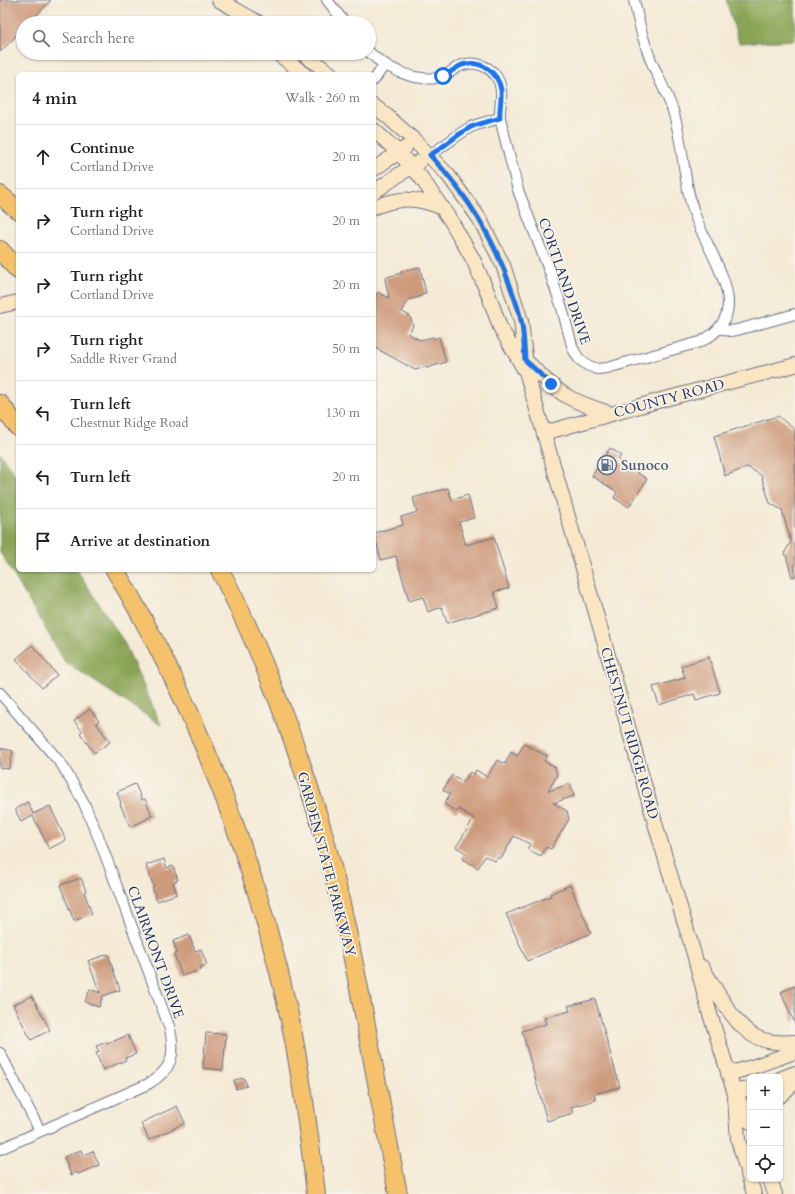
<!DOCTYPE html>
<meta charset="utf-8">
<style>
body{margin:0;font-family:Cardo,serif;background:#f6f6f6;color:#222}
.controls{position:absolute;right:12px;bottom:12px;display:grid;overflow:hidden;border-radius:6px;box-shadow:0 1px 3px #0004}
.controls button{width:36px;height:36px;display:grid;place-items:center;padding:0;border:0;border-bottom:1px solid #e0e0e0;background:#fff;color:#222;font:20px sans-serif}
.stop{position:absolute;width:12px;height:12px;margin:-9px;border:3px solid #1a73e8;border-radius:50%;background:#fff}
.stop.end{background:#1a73e8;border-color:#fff;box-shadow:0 1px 4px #0008}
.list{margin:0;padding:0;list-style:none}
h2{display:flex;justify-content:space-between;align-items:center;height:52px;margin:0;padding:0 16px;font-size:17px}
h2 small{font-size:13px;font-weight:400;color:#767676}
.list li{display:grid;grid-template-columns:26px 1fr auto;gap:12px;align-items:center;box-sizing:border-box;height:64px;padding:0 16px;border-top:1px solid #e0e0e0}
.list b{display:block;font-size:15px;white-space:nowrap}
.list p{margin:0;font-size:13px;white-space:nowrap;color:#767676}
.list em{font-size:13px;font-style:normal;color:#767676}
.icon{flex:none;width:22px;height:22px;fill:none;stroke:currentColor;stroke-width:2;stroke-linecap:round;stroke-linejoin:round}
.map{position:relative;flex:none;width:795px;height:1194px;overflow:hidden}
.search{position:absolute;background:#fff;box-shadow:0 1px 3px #0004;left:16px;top:16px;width:360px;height:44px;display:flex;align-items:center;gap:10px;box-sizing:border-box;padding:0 14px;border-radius:22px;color:#767676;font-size:15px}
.panel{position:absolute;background:#fff;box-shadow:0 1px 3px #0004;left:16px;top:72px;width:360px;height:500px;border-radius:6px}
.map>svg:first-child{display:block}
.forest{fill:#89a455;stroke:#526a5a}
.building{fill:#cd9a7c}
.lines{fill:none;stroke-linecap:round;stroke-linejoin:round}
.street-casing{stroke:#677088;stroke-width:12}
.secondary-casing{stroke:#677088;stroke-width:16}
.highway-casing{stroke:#677088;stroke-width:20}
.street{stroke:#fff;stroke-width:10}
.secondary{stroke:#fbe6c4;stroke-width:14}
.highway{stroke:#f5c16b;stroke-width:18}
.route{stroke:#1a73e8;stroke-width:5}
.labels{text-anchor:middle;stroke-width:3.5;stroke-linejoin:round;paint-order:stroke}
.street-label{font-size:14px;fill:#1b2f5e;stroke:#f7f3e8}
.service-label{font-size:14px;font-weight:bold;fill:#4e5e75;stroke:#f7f3e8;text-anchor:start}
</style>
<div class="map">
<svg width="795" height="1194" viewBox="0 0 795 1194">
<rect width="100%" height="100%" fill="#f7f3e8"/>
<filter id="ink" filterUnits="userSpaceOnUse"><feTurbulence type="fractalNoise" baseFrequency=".025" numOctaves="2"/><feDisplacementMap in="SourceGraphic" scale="8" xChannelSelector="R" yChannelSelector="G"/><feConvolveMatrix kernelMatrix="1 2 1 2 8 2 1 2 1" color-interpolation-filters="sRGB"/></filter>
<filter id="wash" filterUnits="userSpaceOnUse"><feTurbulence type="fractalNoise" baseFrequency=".012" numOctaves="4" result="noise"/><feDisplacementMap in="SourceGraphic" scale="16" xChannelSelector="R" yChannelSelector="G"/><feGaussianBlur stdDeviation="0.9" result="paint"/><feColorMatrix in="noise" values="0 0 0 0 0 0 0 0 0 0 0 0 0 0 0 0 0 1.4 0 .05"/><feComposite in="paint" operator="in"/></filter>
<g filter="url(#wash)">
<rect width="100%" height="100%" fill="#f4ead5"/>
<path class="forest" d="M726,0H795V40L739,43Z
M0,453L18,479V570H77L124,642L161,725L65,662L0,552Z"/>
<g id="blocks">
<path class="building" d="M0,0H51L29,23H23V29L0,52Z
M420,267L426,293L422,294V296L408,300L402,312L410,316L413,326L408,334L420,340L433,337L434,339L439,337L446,362L427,368V367L415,370L374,347V299L378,292L389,298L385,280L387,277L402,273L401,271Z
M778,416L795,430V576L792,577L785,552L791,542L782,510L770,503L761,475L747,467L725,476L714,436Z
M610,448L621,455L618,460L647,479L629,507L614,498L617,492L592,476Z
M448,488L452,500L468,495L474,518L459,522L466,545L494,537L509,588L494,592L499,608L447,623L442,607L428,612L423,597L409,601L396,556L381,560L374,533L403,525L401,517L417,512L413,498Z
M32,645L57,675L42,688L16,659Z
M709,657L720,693L696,700L694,694L659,705L653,687L685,678L681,666Z
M90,709L99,721L96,723L110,742L94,753L80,733L82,731L74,721Z
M524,744L547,756L544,761L555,767L557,775L548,791L570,784L574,796L553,803L567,811L569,819L551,849L546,847L541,856L527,849L530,844L514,836L501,859L498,857L495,861L485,856L478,868L462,859L466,853L456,847L474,818L458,809L457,812L444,804L450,794L443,790L452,775L464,782L470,772L474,774L476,770L487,777L497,760L505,764L511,752L517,756Z
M0,748L13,751L9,769L0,768Z
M135,784L142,800L145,799L152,816L147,818V819L130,827L120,804L121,803L117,792Z
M28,802L33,814L50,806L66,840L49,849L33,816L21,822L15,809Z
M164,859L167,868L173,866L178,880L173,882L177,894L157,901L152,887H154L146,865Z
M81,878L86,891L84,892L92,914L74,921L60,885Z
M570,885L591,933L527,961L506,914L551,896L550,894Z
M189,935L195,951L201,949L207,965L200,967L201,970L182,976L174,954L177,953L173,941Z
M108,954L120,990L103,996L99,1007L85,1002L90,989L100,993L88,961Z
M795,986V1024L781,992Z
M32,996L50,1030L31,1040L13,1005Z
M595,999L620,1087L594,1094L596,1100L571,1107L573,1113L547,1121L522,1031L546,1024L544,1018L570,1011L568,1006Z
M206,1033L226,1034L223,1070L203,1068Z
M128,1035L136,1054L125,1058L126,1060L103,1070L96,1053L99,1052L96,1046L106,1042L107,1044Z
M244,1078L247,1086L236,1089L234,1080Z
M177,1106L185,1123L149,1140L141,1123Z
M81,1150L83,1155L93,1151L99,1165L78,1174L77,1172L71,1175L64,1157Z"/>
</g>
</g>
<g filter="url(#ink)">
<use href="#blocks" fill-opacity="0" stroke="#677088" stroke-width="1"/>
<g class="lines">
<defs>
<path id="street" d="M327,0L345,23
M369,52C385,68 413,81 436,78C445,77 451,71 458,67C473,59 493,66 499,82C504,94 499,106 500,118L518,190L549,270L562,308L573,349L579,359L587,365L597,369L607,368L700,342C716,334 728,322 728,303C728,277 705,243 696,218C683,184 684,146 673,111C667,93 657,76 650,58C643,40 638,20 634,0
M374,80L385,64
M429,155C444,147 456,135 471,127C480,123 491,121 500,118
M719,328L730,331L737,330L795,314
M0,693L52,753L62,765L83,801L100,841L170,1029C176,1055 172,1070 148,1084L0,1149
M0,1053L40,1131"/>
<path id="secondary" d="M219,0L259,23
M277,53L304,74
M302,53L331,74
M374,106L387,116L415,141L448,175L479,218L503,265L521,321L527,375L602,634L657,830L694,954L709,1011L734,1091L750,1122
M374,130L398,152L420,176L451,221L474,261L489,296L500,327L524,369
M374,169L405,148
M374,192L397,176L419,162
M374,207C402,197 415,197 443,208
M0,306L18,302
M525,360C538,372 550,386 565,395C579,404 597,409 612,414
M544,433L661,400L795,365
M702,967C715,988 735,1028 758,1038C770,1043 783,1043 795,1042
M728,1074L752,1067L795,1052
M780,1079L795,1073
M734,1091L750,1089
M780,1096L795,1082
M735,1098L738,1140L754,1194
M770,1179L775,1194"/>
<path id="highway" d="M0,195L18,210
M0,250L18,270
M0,404L18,427
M115,570C196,706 253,855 288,1010C301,1071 309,1132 316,1194
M220,570C261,649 293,734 319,819C337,880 350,942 362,1004C374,1067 386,1131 398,1194"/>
</defs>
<use href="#street" class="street-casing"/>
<use href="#secondary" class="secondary-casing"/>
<use href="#highway" class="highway-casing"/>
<use href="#street" class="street"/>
<use href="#secondary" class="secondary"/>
<use href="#highway" class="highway"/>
</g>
</g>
<g class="lines" filter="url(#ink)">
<path class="route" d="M443,76C450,73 455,68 462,65C481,59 498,72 501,90C502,100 499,109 500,118C491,121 480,123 471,127C456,135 444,147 430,155C468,196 494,238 512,291C515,300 519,310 521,320C524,333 524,347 525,360L551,384"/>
</g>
<defs>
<symbol id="fuel-ring" viewBox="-11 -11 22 22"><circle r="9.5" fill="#f7f3e8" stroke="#5c6f8a" stroke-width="1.5"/><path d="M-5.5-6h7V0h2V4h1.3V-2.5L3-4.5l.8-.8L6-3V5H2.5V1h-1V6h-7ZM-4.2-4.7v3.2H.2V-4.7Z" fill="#5c6f8a"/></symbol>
</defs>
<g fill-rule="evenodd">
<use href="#fuel-ring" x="596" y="454" width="22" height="22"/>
</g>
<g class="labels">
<g class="street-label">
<text transform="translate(565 281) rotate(71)" y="5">CORTLAND DRIVE</text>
<text transform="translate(669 398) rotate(-15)" y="5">COUNTY ROAD</text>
<text transform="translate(630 733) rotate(74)" y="5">CHESTNUT RIDGE ROAD</text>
<text transform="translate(327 864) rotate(75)" y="5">GARDEN STATE PARKWAY</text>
<text transform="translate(156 952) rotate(70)" y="5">CLAIRMONT DRIVE</text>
</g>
<g class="service-label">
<text x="621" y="470">Sunoco</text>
</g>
</g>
</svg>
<div class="controls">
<button>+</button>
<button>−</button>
<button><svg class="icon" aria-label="locate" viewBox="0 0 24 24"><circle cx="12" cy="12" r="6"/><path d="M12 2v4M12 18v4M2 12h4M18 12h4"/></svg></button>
</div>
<div class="stop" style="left:443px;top:76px"></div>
<div class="stop end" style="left:551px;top:384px"></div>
<div class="search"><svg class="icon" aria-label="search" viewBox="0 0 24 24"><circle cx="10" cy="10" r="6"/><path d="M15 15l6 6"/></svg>Search here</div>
<section class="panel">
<h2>4 min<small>Walk · 260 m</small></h2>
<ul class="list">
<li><svg class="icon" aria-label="ahead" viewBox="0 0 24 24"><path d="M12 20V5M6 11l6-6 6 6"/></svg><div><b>Continue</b><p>Cortland Drive</p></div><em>20 m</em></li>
<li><svg class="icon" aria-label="right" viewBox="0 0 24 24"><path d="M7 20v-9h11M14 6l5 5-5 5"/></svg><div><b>Turn right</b><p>Cortland Drive</p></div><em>20 m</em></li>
<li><svg class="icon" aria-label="right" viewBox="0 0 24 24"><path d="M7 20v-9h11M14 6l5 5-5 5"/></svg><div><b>Turn right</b><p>Cortland Drive</p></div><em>20 m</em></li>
<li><svg class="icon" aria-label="right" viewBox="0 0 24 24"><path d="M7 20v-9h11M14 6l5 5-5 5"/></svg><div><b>Turn right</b><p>Saddle River Grand</p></div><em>50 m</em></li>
<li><svg class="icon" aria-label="left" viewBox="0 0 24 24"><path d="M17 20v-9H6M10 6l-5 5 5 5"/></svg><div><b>Turn left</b><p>Chestnut Ridge Road</p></div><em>130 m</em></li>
<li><svg class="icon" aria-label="left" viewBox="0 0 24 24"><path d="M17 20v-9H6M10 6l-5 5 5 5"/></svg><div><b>Turn left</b></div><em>20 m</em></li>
<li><svg class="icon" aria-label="arrive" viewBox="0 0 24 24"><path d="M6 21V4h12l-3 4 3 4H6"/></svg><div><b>Arrive at destination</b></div></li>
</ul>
</section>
</div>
